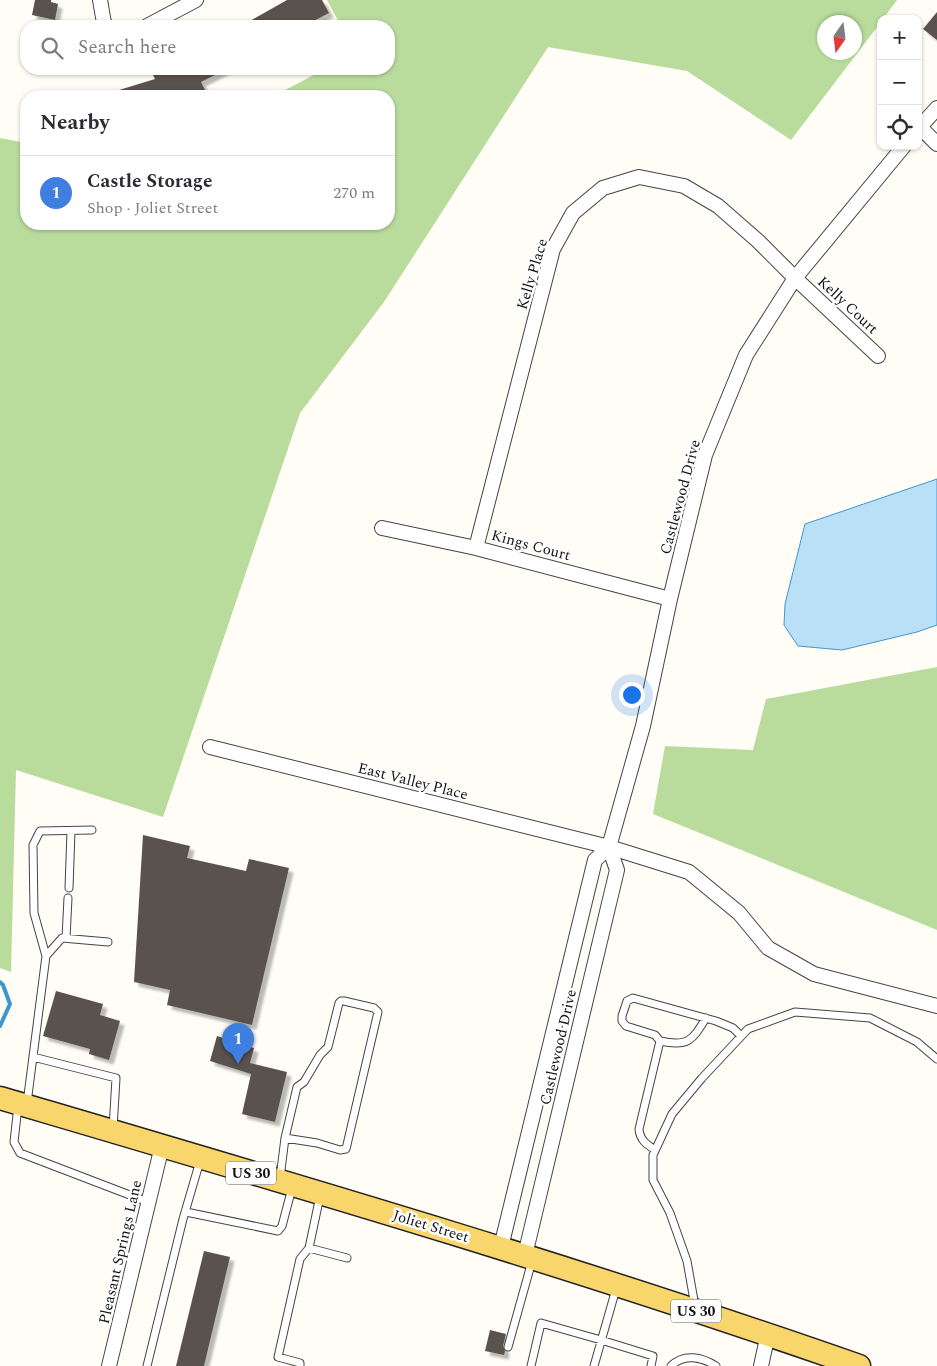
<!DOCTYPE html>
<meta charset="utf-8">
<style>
body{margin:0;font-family:Spectral,serif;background:#f7f7f7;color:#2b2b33}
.controls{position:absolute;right:15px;top:15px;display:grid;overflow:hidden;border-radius:10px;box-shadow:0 1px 4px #0004}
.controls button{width:45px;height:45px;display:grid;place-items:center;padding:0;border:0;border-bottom:1px solid #e1e1e2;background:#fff;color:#2b2b33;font:25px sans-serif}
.compass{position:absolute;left:817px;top:15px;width:45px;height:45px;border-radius:50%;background:#fff;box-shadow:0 1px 4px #0004;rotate:194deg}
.you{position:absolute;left:631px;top:694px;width:18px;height:18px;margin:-12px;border:4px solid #fff;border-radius:50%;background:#1a73e8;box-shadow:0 0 0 8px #1a73e833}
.badge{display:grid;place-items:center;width:32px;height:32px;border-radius:50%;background:#c4262e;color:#fff;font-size:16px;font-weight:700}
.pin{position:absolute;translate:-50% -41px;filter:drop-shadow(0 1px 2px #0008)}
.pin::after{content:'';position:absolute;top:26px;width:18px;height:15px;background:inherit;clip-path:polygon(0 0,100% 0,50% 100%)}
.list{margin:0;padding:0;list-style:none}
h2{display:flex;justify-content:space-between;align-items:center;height:65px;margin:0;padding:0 20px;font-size:21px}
h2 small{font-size:16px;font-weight:400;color:#7c7c81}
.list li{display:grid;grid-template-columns:32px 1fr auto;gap:15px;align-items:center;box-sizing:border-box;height:75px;padding:0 20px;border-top:1px solid #e1e1e2}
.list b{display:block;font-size:19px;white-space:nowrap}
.list p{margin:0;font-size:16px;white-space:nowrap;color:#7c7c81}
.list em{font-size:16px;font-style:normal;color:#7c7c81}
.icon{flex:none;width:28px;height:28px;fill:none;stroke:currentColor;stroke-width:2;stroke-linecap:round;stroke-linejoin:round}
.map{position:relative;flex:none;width:937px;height:1366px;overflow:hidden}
.search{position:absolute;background:#fff;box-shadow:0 1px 4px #0004;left:20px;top:20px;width:375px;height:55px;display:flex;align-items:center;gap:12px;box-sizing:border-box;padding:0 18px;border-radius:20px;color:#7c7c81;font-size:19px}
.panel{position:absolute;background:#fff;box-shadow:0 1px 4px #0004;left:20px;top:90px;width:375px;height:140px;border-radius:20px}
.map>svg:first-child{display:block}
.forest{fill:#b9dc9c;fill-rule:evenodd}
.water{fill:#b9e0f7;stroke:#3f96cf}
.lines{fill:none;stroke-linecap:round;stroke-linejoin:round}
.stream{stroke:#3f96cf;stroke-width:4}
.building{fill:#5a524d;filter:url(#shadow)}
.service-casing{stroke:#444;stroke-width:9}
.minor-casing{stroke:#444;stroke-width:16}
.primary-casing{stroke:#222;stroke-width:25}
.service{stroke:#fff;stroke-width:7}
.minor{stroke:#fff;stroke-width:14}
.primary{stroke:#f9d66b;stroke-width:22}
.labels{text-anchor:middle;stroke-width:5;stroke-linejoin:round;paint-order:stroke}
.shield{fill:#fff;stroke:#585858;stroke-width:1}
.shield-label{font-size:14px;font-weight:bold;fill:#111}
.street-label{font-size:15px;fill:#111;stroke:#fff}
</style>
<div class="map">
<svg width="937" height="1366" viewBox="0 0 937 1366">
<defs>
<filter id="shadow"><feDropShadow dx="4.5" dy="4.5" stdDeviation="1" flood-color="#0004"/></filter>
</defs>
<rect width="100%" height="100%" fill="#fffdf5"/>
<path class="forest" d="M327,0H897L883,19H881V22L791,140L687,71L548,47L384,302L300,413L163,817L16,770L11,972L0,968V138L26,143V224H389V96H274L325,69H389V26H341ZM824,22H854V52H824Z
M937,667V930L653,814L665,746L753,750L766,699Z"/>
<path class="water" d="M937,479V625L917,632L842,650L798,646L784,625L785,604L805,524Z"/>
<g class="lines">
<path class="stream" d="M0,982L3,985L10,1004L0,1026"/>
</g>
<path class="building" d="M35,0H51V2L58,4L55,20L32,15Z
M287,0H322L329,13L304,26H292L288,20L276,26H241Z
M937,12V40L923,29Z
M161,69H227L201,82L205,90L193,96H107L106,94L155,79L152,73Z
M143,835L190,846L187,858L246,871L249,859L289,868L252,1025L167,1005L170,990L134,982Z
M56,991L103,1004L100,1015L120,1021L109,1060L89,1054L90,1049L43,1036Z
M217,1036L254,1048L250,1063L287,1072L275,1122L242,1114L251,1074L210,1061Z
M204,1251L230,1257L204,1366H176Z
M490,1330L506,1334L503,1346L505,1351L504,1355L485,1351Z"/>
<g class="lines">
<defs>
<path id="service" d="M69,888L71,831
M66,938L68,898
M46,956L62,938L108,942
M660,1041C688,1047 692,1041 706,1018
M33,1057L116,1078L113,1129
M27,1103L46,956L34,913L33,845L40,831L92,830
M18,1106L14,1142L20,1153L148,1202
M655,1150C646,1144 640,1140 639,1129L660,1041L655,1035L626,1026L622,1021V1016L627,1001L633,998L716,1021L733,1028L741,1036
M280,1178L285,1138L317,1143L340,1150L346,1149L378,1012L374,1008L344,1001H341L339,1003L328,1047L320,1055L304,1082L297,1087L285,1138
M186,1212L278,1231L282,1226L292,1188
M309,1248L347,1258
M695,1306L687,1261L670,1213L653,1180V1155L672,1114L702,1078L748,1029L795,1012L870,1018L917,1042L937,1059
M508,1347L532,1261
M147,1366L183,1219L200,1161
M300,1366V1363L278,1357L300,1259L309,1248L320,1196
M531,1366L541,1323L601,1340L653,1356L651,1366
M594,1366L616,1289
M671,1366C684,1353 702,1357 716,1366"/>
<path id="minor" d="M100,0L104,23L107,26
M147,26L196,0
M920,127L937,144
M918,129L937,108
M382,528L476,548L670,599
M476,548L553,249L573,213L603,188L639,177L684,186L718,206L758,241L795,278L878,356
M210,747L609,847L689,872L739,913L768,948L814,974L937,1006
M501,1247L595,860L609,847L643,726L670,599L705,455L746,355L795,278L904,146
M525,1255L617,870L609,847
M109,1366L162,1146
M761,1366L768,1334"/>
<path id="primary" d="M0,1098C288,1183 576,1267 859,1366"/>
</defs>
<use href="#service" class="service-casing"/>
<use href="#minor" class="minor-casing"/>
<use href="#primary" class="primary-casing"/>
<use href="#service" class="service"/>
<use href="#minor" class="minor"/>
<use href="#primary" class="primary"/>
</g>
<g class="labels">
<g class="shield">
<rect x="226" y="1161.5" width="50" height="23" rx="4"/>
<rect x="671" y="1299.5" width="50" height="23" rx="4"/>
</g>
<g class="shield-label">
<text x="251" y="1178">US 30</text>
<text x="696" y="1316">US 30</text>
</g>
<g class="street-label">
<text transform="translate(532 274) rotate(-73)" y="5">Kelly Place</text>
<text transform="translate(848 305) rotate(43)" y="5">Kelly Court</text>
<text transform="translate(680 497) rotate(-75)" y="5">Castlewood Drive</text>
<text transform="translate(531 545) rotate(15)" y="5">Kings Court</text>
<text transform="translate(413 781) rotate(14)" y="5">East Valley Place</text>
<text transform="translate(558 1047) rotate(-77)" y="5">Castlewood Drive</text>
<text transform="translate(431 1226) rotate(17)" y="5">Joliet Street</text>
<text transform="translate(120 1252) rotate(-77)" y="5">Pleasant Springs Lane</text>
</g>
</g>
</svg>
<div class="controls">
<button>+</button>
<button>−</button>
<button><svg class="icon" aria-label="locate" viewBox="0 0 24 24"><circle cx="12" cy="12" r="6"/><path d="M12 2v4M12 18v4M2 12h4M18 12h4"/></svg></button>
</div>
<svg class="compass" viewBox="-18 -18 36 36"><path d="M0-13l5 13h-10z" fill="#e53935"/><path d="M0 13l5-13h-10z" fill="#7c7c81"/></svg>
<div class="you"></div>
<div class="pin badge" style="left:238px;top:1064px;background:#3f7fe0">1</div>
<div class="search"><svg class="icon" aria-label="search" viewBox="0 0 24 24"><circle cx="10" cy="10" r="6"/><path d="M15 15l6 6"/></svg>Search here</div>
<section class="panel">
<h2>Nearby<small></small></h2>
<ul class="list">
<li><span class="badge" style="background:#3f7fe0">1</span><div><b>Castle Storage</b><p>Shop · Joliet Street</p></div><em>270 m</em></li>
</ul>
</section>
</div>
